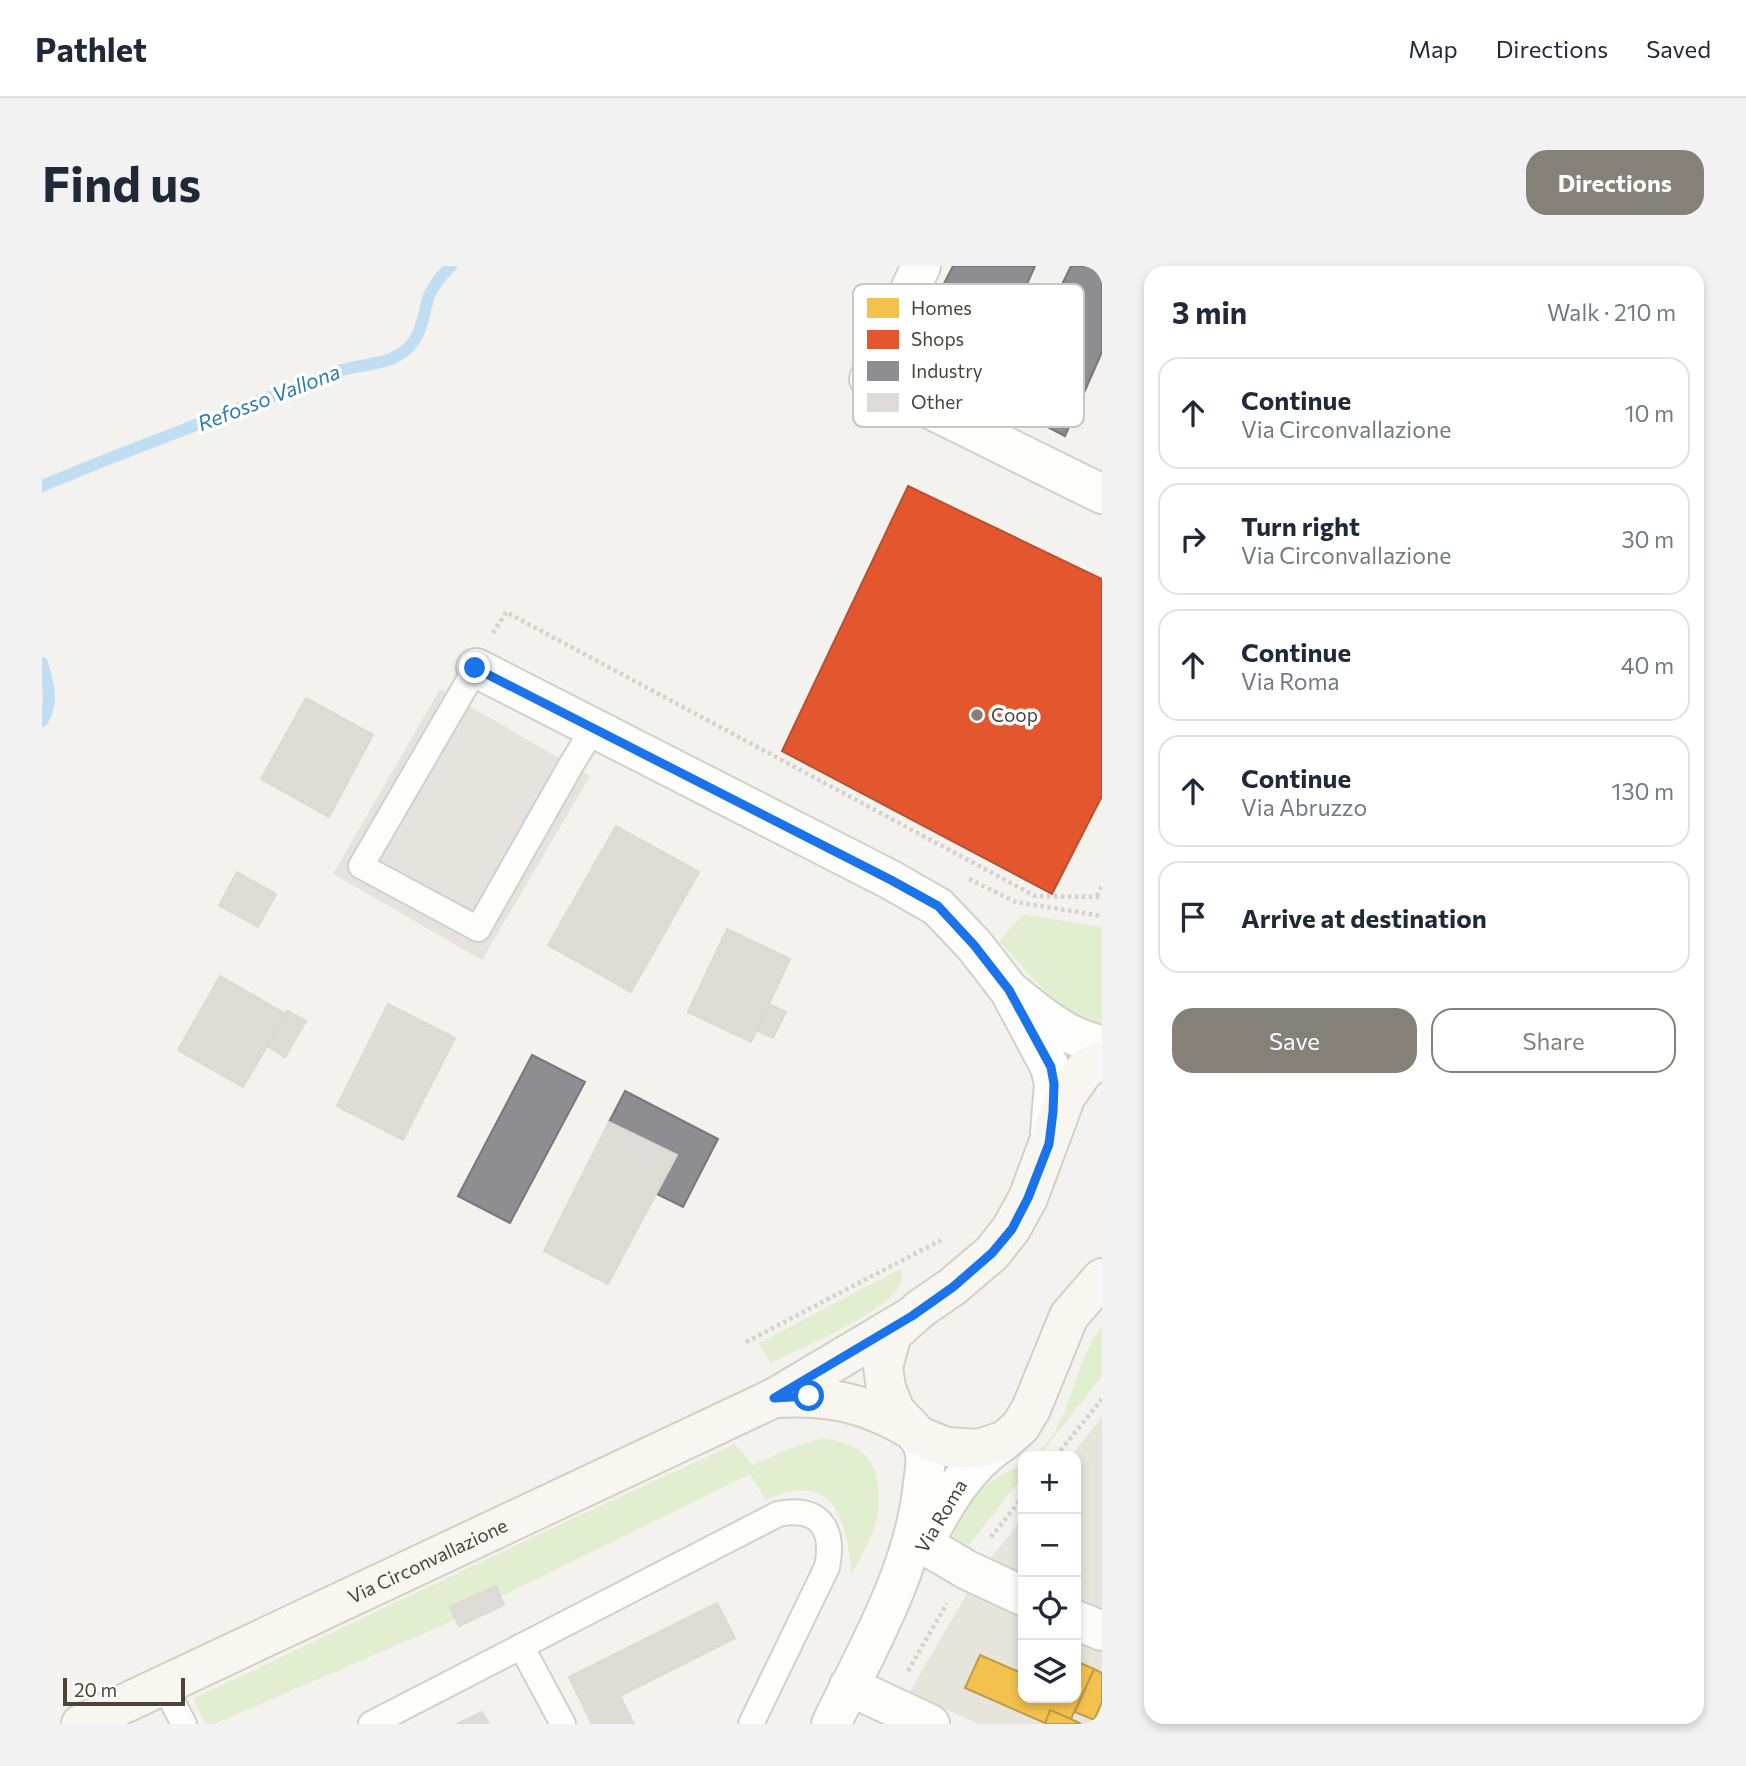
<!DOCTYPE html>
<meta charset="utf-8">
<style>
body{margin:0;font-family:Commissioner,sans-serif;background:#f2f2f3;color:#1f2937}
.controls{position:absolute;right:21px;bottom:21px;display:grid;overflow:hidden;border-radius:14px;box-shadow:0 4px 10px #0003}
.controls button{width:63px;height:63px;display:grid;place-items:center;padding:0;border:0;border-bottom:2px solid #e0e1e3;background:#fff;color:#1f2937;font:35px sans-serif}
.scale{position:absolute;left:21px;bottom:18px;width:122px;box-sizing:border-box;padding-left:7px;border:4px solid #4b4439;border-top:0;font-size:19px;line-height:24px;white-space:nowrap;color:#4b4439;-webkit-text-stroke:5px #fff;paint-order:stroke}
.stop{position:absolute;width:21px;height:21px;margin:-16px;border:5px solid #1a73e8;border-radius:50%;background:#fff}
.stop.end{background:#1a73e8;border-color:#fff;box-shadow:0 2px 7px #0008}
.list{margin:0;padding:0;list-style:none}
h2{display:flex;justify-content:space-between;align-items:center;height:91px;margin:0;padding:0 28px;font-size:30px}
h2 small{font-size:23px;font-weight:400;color:#747a83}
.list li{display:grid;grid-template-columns:46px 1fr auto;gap:21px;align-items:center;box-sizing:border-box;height:112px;margin:0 14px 14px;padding:0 14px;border:2px solid #e0e1e3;border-radius:21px}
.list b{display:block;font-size:26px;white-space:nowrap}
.list p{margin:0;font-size:23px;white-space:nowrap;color:#747a83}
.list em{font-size:23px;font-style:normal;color:#747a83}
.actions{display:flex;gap:14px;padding:21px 28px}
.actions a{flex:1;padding:16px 0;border:2px solid #868178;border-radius:21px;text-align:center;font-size:24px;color:#868178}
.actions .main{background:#868178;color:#fff}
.icon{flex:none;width:38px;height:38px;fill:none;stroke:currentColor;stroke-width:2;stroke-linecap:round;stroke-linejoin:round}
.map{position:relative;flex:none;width:1060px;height:1458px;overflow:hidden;border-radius:21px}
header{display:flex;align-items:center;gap:42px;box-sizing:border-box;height:98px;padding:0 35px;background:#fff;border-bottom:2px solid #e0e1e3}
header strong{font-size:33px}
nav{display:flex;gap:38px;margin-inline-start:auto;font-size:24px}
.intro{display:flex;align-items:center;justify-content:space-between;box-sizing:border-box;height:168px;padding:0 42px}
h1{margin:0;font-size:49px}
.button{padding:18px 32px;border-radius:21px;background:#868178;color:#fff;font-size:24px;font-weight:700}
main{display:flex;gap:42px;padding:0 42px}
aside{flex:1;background:#fff;border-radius:21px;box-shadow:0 4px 10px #0003}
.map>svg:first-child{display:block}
.residential{fill:#e7e4dc}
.green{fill:#e1eecf}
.parking{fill:#e6e3df}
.homes{fill:#f2c14e;stroke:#c09c48;stroke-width:2}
.shops{fill:#e4572e;stroke:#b65131;stroke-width:2}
.industry{fill:#8d8d92;stroke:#797777;stroke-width:2}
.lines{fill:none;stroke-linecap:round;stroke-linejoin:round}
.stream{stroke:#c0ddf1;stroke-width:12}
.building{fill:#dedbd6;stroke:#dcd9d4;stroke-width:2}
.service-casing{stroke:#d2d0cb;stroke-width:28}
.minor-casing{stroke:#d2d0cb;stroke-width:42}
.tertiary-casing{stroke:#d2d0cb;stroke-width:42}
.secondary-casing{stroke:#d3cfc5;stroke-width:42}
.path{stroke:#d3d2cc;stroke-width:4.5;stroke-dasharray:3.5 3.5;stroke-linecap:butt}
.service{stroke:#fdfdfc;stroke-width:24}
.minor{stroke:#fdfdfc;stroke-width:38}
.tertiary{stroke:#fdfdfc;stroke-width:38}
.secondary{stroke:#f7f6f1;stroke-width:38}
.route{stroke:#1a73e8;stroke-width:9}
.poi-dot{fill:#868178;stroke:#fff;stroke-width:2.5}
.labels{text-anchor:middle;stroke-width:7;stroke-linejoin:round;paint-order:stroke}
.poi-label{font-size:19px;fill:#4b4439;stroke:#fff;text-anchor:start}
.street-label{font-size:19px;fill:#4b4439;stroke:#fff}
.water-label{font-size:21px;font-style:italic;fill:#2e7ab2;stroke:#fff}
.key{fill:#fff;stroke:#c9c7c4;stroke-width:2}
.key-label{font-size:19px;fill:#4b4439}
</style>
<header>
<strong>Pathlet</strong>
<nav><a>Map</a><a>Directions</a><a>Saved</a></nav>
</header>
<div class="intro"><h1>Find us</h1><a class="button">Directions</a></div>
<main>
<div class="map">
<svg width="1060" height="1458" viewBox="0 0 1060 1458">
<rect width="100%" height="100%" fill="#f4f2ee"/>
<path class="residential" d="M1060,1151V1346L1034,1334V1190H1029Z
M981,1251V1311L947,1295Z
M927,1324L981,1348V1432H1034V1372L1060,1383V1458H937L867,1427Z"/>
<path class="green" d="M981,648L1060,661V760C1022,754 984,703 957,675Z
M858,1003C859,1006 860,1010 860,1013C854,1044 755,1084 728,1097L717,1077Z
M1060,1060V1110L997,1190H992C1031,1158 1029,1099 1060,1060Z
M781,1172C795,1175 809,1177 821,1187C839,1202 840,1238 833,1259C828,1276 818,1292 810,1308C803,1250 792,1203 723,1234L708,1208L399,1360L172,1458H164L151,1433L508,1263L693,1178L711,1199L751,1181Z
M981,1198V1210L923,1284L910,1274C920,1226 943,1219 981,1198Z"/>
<path class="parking" d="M398,423L548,510L440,694L291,608Z"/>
<path class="homes" d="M938,1389L977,1406L981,1397V1432H1034V1395L1052,1403L1029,1453L1008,1444L1003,1457L923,1422Z
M1052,1403L1060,1407V1436L1052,1454L1033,1446Z
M1008,1444L1029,1453L1039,1458H1003Z"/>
<path class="shops" d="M866,220L1060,313V530L1010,628L740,485Z"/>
<path class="industry" d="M911,0H993L938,124L865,89Z
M1029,0H1060V86L1023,170L961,138Z
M490,789L543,816L468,957L416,930Z
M583,825L676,873L641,941L613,927L635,889L567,856Z"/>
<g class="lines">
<path class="stream" d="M0,220C97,179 196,143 294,106C317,97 345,101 365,83C380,69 381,49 387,30C392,18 400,9 409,0
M0,397C6,417 12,437 0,455"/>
</g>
<path class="building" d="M264,432L331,469L287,551L219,513Z
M574,560L657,606L589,726L506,679Z
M195,606L234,628L216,661L177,639Z
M685,663L748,693L709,776L646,746Z
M178,710L244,748L201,821L136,784Z
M346,738L413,772L361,874L295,840Z
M726,738L744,746L731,772L714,764Z
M245,745L264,755L243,791L225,780Z
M567,856L635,889L566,1018L502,985Z
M454,1320L462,1339L417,1360L408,1341Z
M675,1337L693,1372L578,1430L592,1458H550L527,1411Z
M440,1446L447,1458H415Z"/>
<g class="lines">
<defs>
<path id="service" d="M434,402L319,600L436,663L529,499L551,463
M479,1380L521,1458
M121,1418L142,1458
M329,1458L736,1248C777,1240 793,1262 785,1301L709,1458"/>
<path id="minor" d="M879,0L827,113L1060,228
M434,402L849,614L896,641L932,679L967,724
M1008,867L1012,818L1008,801L967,724C996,747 1023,772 1060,779
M881,1278L925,1304L981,1330
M1034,1354L1060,1365
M807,1420L888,1458"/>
<path id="tertiary" d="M882,1277C903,1237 924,1199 963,1174
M789,1458C826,1382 873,1302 881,1217C883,1204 885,1192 881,1179C879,1174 875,1170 872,1166"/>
<g id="secondary">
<path d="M1060,794L1043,803L1024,830L986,932L969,963L950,987L910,1021L878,1043L850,1068L841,1101L844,1122L853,1145L877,1170L904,1181L937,1183L963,1174L978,1161L989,1143L1027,1050L1060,1012"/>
<path d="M732,1132C785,1129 822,1136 868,1163"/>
<path id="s1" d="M39,1458L732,1132L870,1050"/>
</g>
</defs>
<use href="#service" class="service-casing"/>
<use href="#minor" class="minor-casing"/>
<use href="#tertiary" class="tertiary-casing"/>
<use href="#secondary" class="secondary-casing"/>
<path class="path" d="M451,367L464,346L993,630L1060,631
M927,613L974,636L1060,650
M1055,630L1060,620
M704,1076L899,974
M1014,1190L1060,1133
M949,1271L981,1231
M866,1405L905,1337"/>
<use href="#service" class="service"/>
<use href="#minor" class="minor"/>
<use href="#tertiary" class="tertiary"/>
<use href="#secondary" class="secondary"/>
</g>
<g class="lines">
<path class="route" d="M433,402L849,614L896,640L932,679L967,724L1009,801L1012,818L1011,846L1007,878L986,932L970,963L950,987L911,1021L870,1050L732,1132L767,1130"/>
</g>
<circle class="poi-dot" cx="935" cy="449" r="7"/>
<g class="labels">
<g class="poi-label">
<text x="949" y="456">Coop</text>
</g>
<g class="street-label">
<text transform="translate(899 1250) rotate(-59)" y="7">Via Roma</text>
<text dy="7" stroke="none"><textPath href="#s1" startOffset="383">Via Circonvallazione</textPath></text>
</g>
<g class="water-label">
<text transform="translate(227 132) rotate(-21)" y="7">Refosso Vallona</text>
</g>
</g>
<rect x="811" y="18" width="231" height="143" rx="10" class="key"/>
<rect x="825" y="32" width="32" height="20" fill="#f2c14e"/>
<rect x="825" y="64" width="32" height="19" fill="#e4572e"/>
<rect x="825" y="95" width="32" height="20" fill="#8d8d92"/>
<rect x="825" y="127" width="32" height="19" fill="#dedbd6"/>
<g class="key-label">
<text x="869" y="49">Homes</text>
<text x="869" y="80">Shops</text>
<text x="869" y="112">Industry</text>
<text x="869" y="143">Other</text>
</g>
</svg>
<div class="controls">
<button>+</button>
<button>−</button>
<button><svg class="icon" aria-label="locate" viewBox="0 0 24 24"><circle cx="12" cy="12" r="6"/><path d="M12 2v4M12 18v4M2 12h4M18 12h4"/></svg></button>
<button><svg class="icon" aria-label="layers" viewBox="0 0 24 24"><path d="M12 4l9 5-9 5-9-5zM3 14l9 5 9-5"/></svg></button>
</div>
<div class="scale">20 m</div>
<div class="stop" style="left:767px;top:1130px"></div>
<div class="stop end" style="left:433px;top:402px"></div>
</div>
<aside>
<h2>3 min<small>Walk · 210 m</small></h2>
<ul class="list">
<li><svg class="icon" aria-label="ahead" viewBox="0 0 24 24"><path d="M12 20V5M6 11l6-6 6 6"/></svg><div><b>Continue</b><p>Via Circonvallazione</p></div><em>10 m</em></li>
<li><svg class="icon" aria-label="right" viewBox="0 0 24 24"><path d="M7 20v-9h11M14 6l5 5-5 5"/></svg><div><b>Turn right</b><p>Via Circonvallazione</p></div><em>30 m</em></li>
<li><svg class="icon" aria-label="ahead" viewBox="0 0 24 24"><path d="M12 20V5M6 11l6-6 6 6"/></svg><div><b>Continue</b><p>Via Roma</p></div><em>40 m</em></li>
<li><svg class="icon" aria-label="ahead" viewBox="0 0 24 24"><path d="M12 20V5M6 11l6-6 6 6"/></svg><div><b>Continue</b><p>Via Abruzzo</p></div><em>130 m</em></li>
<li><svg class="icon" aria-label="arrive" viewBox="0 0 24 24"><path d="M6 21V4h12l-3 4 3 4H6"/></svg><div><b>Arrive at destination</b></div></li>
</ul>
<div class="actions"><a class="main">Save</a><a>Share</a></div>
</aside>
</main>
